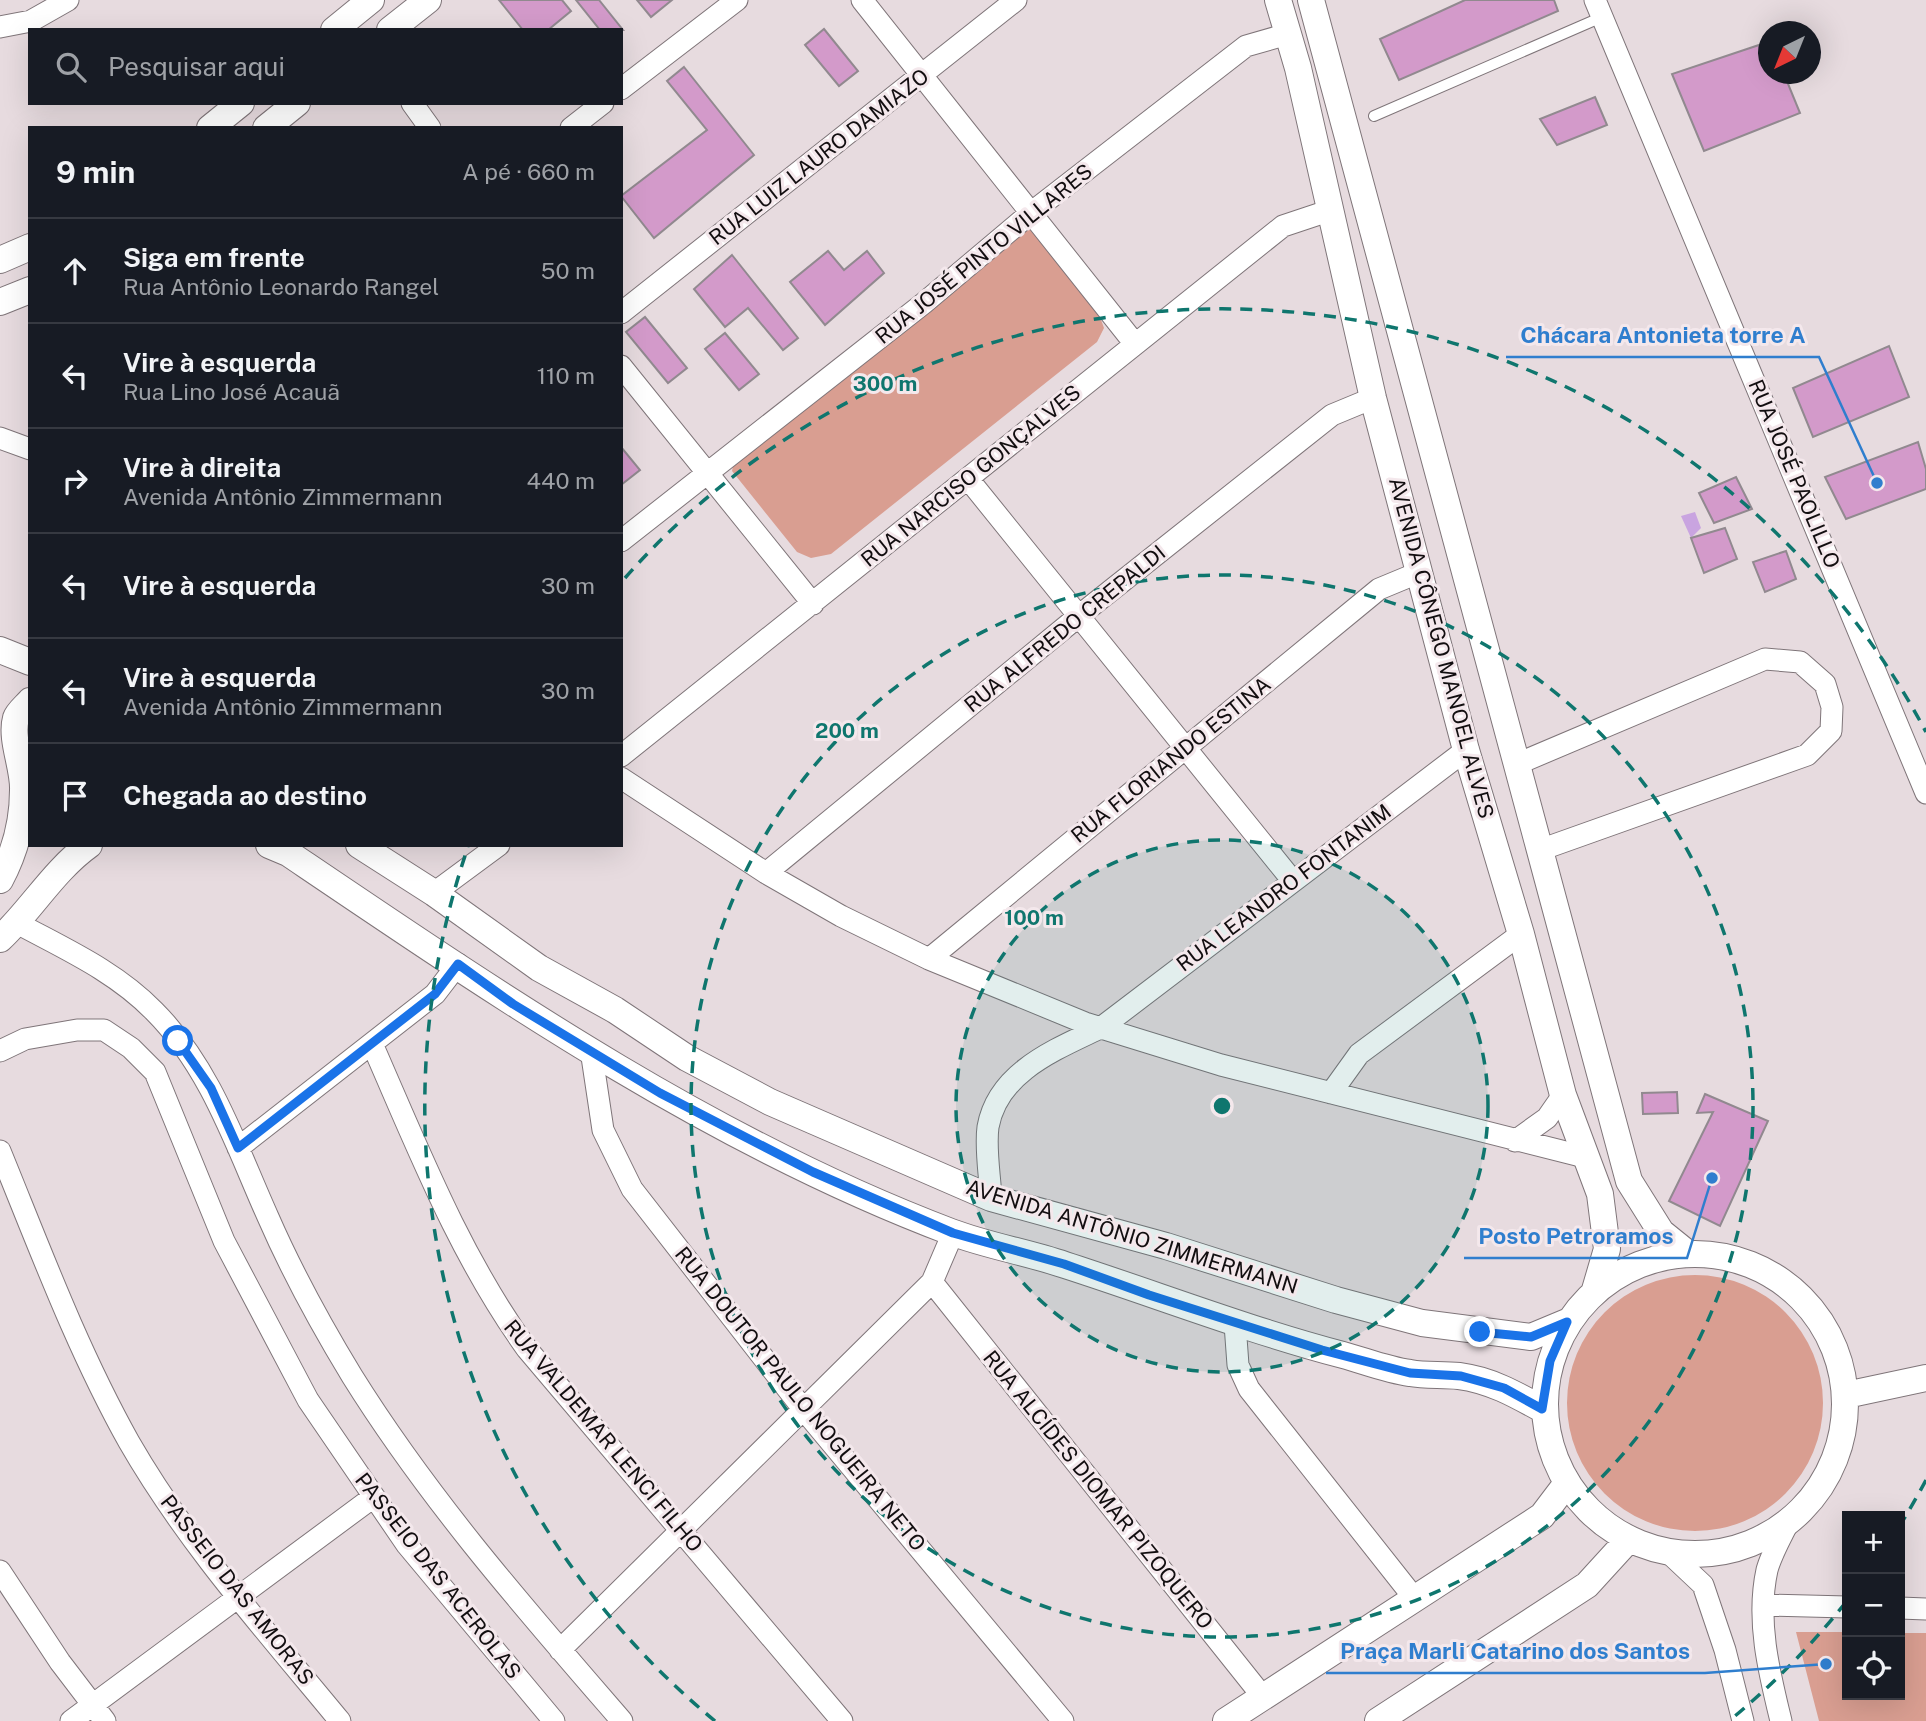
<!DOCTYPE html>
<html lang="pt">
<meta charset="utf-8">
<style>
body{margin:0;font-family:"Public Sans",sans-serif;background:#20242c;color:#f1f3f6}
.controls{position:absolute;right:21px;bottom:21px;display:grid;overflow:hidden;border-radius:0px;box-shadow:0 7px 28px #0002}
.controls button{width:63px;height:63px;display:grid;place-items:center;padding:0;border:0;border-bottom:2px solid #363941;background:#171b24;color:#f1f3f6;font:35px sans-serif}
.compass{position:absolute;left:1758px;top:21px;width:63px;height:63px;border-radius:50%;background:#171b24;box-shadow:0 7px 28px #0002;rotate:223deg}
.stop{position:absolute;width:21px;height:21px;margin:-16px;border:5px solid #1a73e8;border-radius:50%;background:#fff}
.stop.end{background:#1a73e8;border-color:#fff;box-shadow:0 2px 7px #0008}
.list{margin:0;padding:0;list-style:none}
h2{display:flex;justify-content:space-between;align-items:center;height:91px;margin:0;padding:0 28px;font-size:30px}
h2 small{font-size:23px;font-weight:400;color:#9ea1a6}
.list li{display:grid;grid-template-columns:46px 1fr auto;gap:21px;align-items:center;box-sizing:border-box;height:105px;padding:0 28px;border-top:2px solid #363941}
.list b{display:block;font-size:26px;white-space:nowrap}
.list p{margin:0;font-size:23px;white-space:nowrap;color:#9ea1a6}
.list em{font-size:23px;font-style:normal;color:#9ea1a6}
.icon{flex:none;width:38px;height:38px;fill:none;stroke:currentColor;stroke-width:2;stroke-linecap:round;stroke-linejoin:round}
.map{position:relative;flex:none;width:1926px;height:1721px;overflow:hidden}
.search{position:absolute;background:#171b24;box-shadow:0 7px 28px #0002;left:28px;top:28px;width:595px;height:77px;display:flex;align-items:center;gap:18px;box-sizing:border-box;padding:0 24px;border-radius:0px;color:#9ea1a6;font-size:26px}
.panel{position:absolute;background:#171b24;box-shadow:0 7px 28px #0002;left:28px;top:126px;width:595px;height:721px;border-radius:0px}
.map>svg:first-child{display:block}
.green{fill:#d99e91}
.water{fill:#c9a4e0}
.building{fill:#d39aca;stroke:#91898f;stroke-width:2}
.lines{fill:none;stroke-linecap:round;stroke-linejoin:round}
.service-casing{stroke:#7f7579;stroke-width:12}
.minor-casing{stroke:#7f7579;stroke-width:23}
.tertiary-casing{stroke:#7f7579;stroke-width:28}
.service{stroke:#fff;stroke-width:10}
.minor{stroke:#fff;stroke-width:21}
.tertiary{stroke:#fff;stroke-width:26}
.route{stroke:#1a73e8;stroke-width:9}
.ring{fill:none;stroke:#0f766e;stroke-width:3.5;stroke-dasharray:12 9}
.labels{text-anchor:middle;stroke-width:6;stroke-linejoin:round;paint-order:stroke}
.street-label{font-size:21px;fill:#120e10;stroke:#f4e8ec}
.centre{fill:#0f766e;stroke:#f4e8ec;stroke-width:3.5}
.ring-label{font-size:21px;text-anchor:middle;font-weight:bold;fill:#0f766e;stroke:#f4e8ec;stroke-width:6;stroke-linejoin:round;paint-order:stroke}
.leader{fill:none;stroke:#2f7ece;stroke-width:2.5}
.callout-dot{fill:#2f7ece;stroke:#f4e8ec;stroke-width:2.5}
.callout-label{font-size:23px;text-anchor:middle;font-weight:bold;fill:#2f7ece;stroke:#f4e8ec;stroke-width:6;stroke-linejoin:round;paint-order:stroke}
</style>
<div class="map">
<svg width="1926" height="1721" viewBox="0 0 1926 1721">
<rect width="100%" height="100%" fill="#e7dbdf"/>
<path class="green" d="M1023,230H1032L1039,237L1100,317L1104,328L1097,342L831,554L811,558L797,552L732,471L734,462Z
M1567 1403a128 128 0 1 1 256 0a128 128 0 1 1-256 0Z
M1796,1632H1847V1695H1900V1633H1926V1721H1819Z"/>
<path class="water" d="M1695,512L1701,528L1691,538L1681,516Z"/>
<path class="building" d="M499,0H562L571,11L548,30H523Z
M576,0H599L623,30H600Z
M637,0H672L651,17Z
M1465,0H1554L1558,11L1399,80L1380,39Z
M824,29L858,71L839,86L805,45Z
M1768,42V74H1784L1800,113L1704,151L1672,74Z
M684,67L754,155L654,238L621,196L707,130L667,81Z
M1595,97L1607,125L1557,145L1540,119Z
M828,251L844,270L867,251L884,273L825,325L790,282Z
M732,255L798,338L783,350L748,308L725,327L694,289Z
M645,317L687,368L668,383L626,332Z
M725,333L759,374L739,390L705,349Z
M1889,346L1909,397L1813,437L1793,388Z
M1918,442L1926,469V489L1846,519L1825,477Z
M621,447L640,470L621,485Z
M1736,477L1752,509L1714,523L1699,493Z
M1725,528L1737,559L1704,573L1691,538Z
M1786,551L1796,579L1765,592L1753,562Z
M1677,1092L1678,1113L1643,1114L1642,1093Z
M1705,1094L1768,1121L1720,1226L1669,1201L1713,1112L1697,1113Z"/>
<g class="lines">
<defs>
<path id="service" d="M1374,116L1602,17"/>
<path id="minor" d="M862,0L1135,344
M1595,0L1926,793
M0,27L31,21L68,0
M621,89L737,0
M412,103L430,128
M571,128L603,103
M621,313L1016,0
M621,366L813,604
M0,438L30,449
M969,480L1292,880
M621,541L924,303L1032,212L1246,46L1288,34
M621,756L1283,226L1328,211
M1517,764L1765,659L1800,662L1825,684L1832,707L1831,731L1807,755L1540,850
M621,778L766,873L841,916L929,959L1085,1023L1221,1065L1585,1157
M766,873L1080,615L1332,415L1373,398
M434,893L499,845
M17,923C65,949 115,971 154,1011C211,1068 236,1146 268,1217C292,1272 321,1325 352,1376C430,1501 526,1610 622,1721
M929,959L1379,589L1420,572
M373,1046C419,1151 460,1256 527,1349L842,1721
M591,1050L603,1130L632,1189L804,1410L1063,1721
M0,1051L25,1039L77,1030H104L131,1048L155,1072L224,1241L308,1400L407,1545L554,1721
M1331,1093L1359,1054L1521,934
M1515,1141L1547,1118L1563,1095
M238,1148L435,994L458,964
M0,1151C40,1249 77,1349 129,1442C187,1543 266,1631 340,1721
M991,1198C990,1176 985,1149 988,1127C998,1071 1057,1049 1102,1027L1466,750
M932,1282L1263,1697
M1235,1324L1238,1365L1249,1389L1415,1599
M1669,1553L1703,1585L1725,1650L1743,1721
M0,1571L60,1662L105,1721
M1763,1605L1847,1607
M1900,1608L1926,1609
M560,1650L932,1282L953,1233
M71,1721L372,1498
M1781,1721C1769,1672 1756,1620 1767,1570C1771,1555 1780,1539 1787,1525"/>
<path id="tertiary" d="M1278,0L1298,68L1373,398L1466,750L1521,934L1563,1095L1600,1194L1607,1249L1595,1290
M1311,0L1629,1181L1661,1232L1687,1253
M334,30L371,0
M390,30L428,0
M210,128L241,103
M266,128L297,103
M0,260L30,247
M0,302L30,290
M0,650L30,662
M269,845L288,853C498,995 712,1142 951,1232C988,1246 1027,1252 1065,1265C1158,1295 1248,1330 1343,1355C1365,1361 1387,1370 1410,1373C1426,1376 1443,1374 1459,1376C1490,1380 1515,1394 1542,1409
M359,845L434,893L539,968L615,1010L687,1058L770,1102L991,1198L1166,1246L1336,1300L1422,1323L1531,1337L1567,1322
M0,880C15,852 23,821 23,790C24,768 10,739 16,718C18,712 26,706 30,701
M0,939C31,910 54,870 89,845
M1545 1404a150 150 0 1 1 300 0a150 150 0 1 1-300 0Z
M1846,1395L1926,1378
M1226,1721L1542,1516L1567,1483
M1378,1721L1587,1585L1629,1539"/>
</defs>
<use href="#service" class="service-casing"/>
<use href="#minor" class="minor-casing"/>
<use href="#tertiary" class="tertiary-casing"/>
<use href="#service" class="service"/>
<use href="#minor" class="minor"/>
<use href="#tertiary" class="tertiary"/>
</g>
<g class="lines">
<path class="route" d="M178,1041L211,1088L238,1148L435,994L458,964L513,1004L660,1093L813,1172L953,1233L1064,1264L1149,1295L1322,1350L1410,1373L1461,1376L1504,1388L1542,1409L1550,1361L1567,1322L1531,1337L1480,1332"/>
</g>
<circle cx="1222" cy="1106" r="266" fill="#0f766e" fill-opacity=".12"/>
<g class="ring">
<circle cx="1222" cy="1106" r="266"/>
<circle cx="1222" cy="1106" r="531"/>
<path d="M1926 1480A797 797 0 0 1 1902 1522M1846 1602A797 797 0 0 1 1729 1721M715 1721A797 797 0 0 1 468 847M625 578A797 797 0 0 1 1926 732"/>
</g>
<g class="labels">
<g class="street-label">
<text transform="translate(819 157) rotate(-38)" y="7">RUA LUIZ LAURO DAMIAZO</text>
<text transform="translate(984 254) rotate(-39)" y="7">RUA JOSÉ PINTO VILLARES</text>
<text transform="translate(1794 474) rotate(67)" y="7">RUA JOSÉ PAOLILLO</text>
<text transform="translate(971 476) rotate(-39)" y="7">RUA NARCISO GONÇALVES</text>
<text transform="translate(1065 629) rotate(-39)" y="7">RUA ALFREDO CREPALDI</text>
<text transform="translate(1441 648) rotate(75)" y="7">AVENIDA CÔNEGO MANOEL ALVES</text>
<text transform="translate(1171 760) rotate(-39)" y="7">RUA FLORIANDO ESTINA</text>
<text transform="translate(1284 888) rotate(-37)" y="7">RUA LEANDRO FONTANIM</text>
<text transform="translate(1132 1237) rotate(17)" y="7">AVENIDA ANTÔNIO ZIMMERMANN</text>
<text transform="translate(800 1399) rotate(51)" y="7">RUA DOUTOR PAULO NOGUEIRA NETO</text>
<text transform="translate(603 1436) rotate(50)" y="7">RUA VALDEMAR LENCI FILHO</text>
<text transform="translate(1098 1490) rotate(51)" y="7">RUA ALCÍDES DIOMAR PIZOQUERO</text>
<text transform="translate(438 1576) rotate(52)" y="7">PASSEIO DAS ACEROLAS</text>
<text transform="translate(237 1590) rotate(52)" y="7">PASSEIO DAS AMORAS</text>
</g>
</g>
<circle cx="1222" cy="1106" r="10" class="centre"/>
<g class="ring-label">
<text x="885" y="391">300 m</text>
<text x="847" y="738">200 m</text>
<text x="1034" y="925">100 m</text>
</g>
<path class="leader" d="M1877 483L1819 357H1506M1712 1178L1687 1258H1464M1826 1664L1705 1673H1326"/>
<g class="callout-dot">
<circle cx="1877" cy="483" r="7"/>
<circle cx="1712" cy="1178" r="7"/>
<circle cx="1826" cy="1664" r="7"/>
</g>
<g class="callout-label">
<text x="1663" y="343">Chácara Antonieta torre A</text>
<text x="1576" y="1244">Posto Petroramos</text>
<text x="1515" y="1659">Praça Marli Catarino dos Santos</text>
</g>
</svg>
<div class="controls">
<button>+</button>
<button>−</button>
<button><svg class="icon" aria-label="locate" viewBox="0 0 24 24"><circle cx="12" cy="12" r="6"/><path d="M12 2v4M12 18v4M2 12h4M18 12h4"/></svg></button>
</div>
<svg class="compass" viewBox="-18 -18 36 36"><path d="M0-13l5 13h-10z" fill="#e53935"/><path d="M0 13l5-13h-10z" fill="#9ea1a6"/></svg>
<div class="stop" style="left:178px;top:1041px"></div>
<div class="stop end" style="left:1480px;top:1332px"></div>
<div class="search"><svg class="icon" aria-label="search" viewBox="0 0 24 24"><circle cx="10" cy="10" r="6"/><path d="M15 15l6 6"/></svg>Pesquisar aqui</div>
<section class="panel">
<h2>9 min<small>A pé · 660 m</small></h2>
<ul class="list">
<li><svg class="icon" aria-label="ahead" viewBox="0 0 24 24"><path d="M12 20V5M6 11l6-6 6 6"/></svg><div><b>Siga em frente</b><p>Rua Antônio Leonardo Rangel</p></div><em>50 m</em></li>
<li><svg class="icon" aria-label="left" viewBox="0 0 24 24"><path d="M17 20v-9H6M10 6l-5 5 5 5"/></svg><div><b>Vire à esquerda</b><p>Rua Lino José Acauã</p></div><em>110 m</em></li>
<li><svg class="icon" aria-label="right" viewBox="0 0 24 24"><path d="M7 20v-9h11M14 6l5 5-5 5"/></svg><div><b>Vire à direita</b><p>Avenida Antônio Zimmermann</p></div><em>440 m</em></li>
<li><svg class="icon" aria-label="left" viewBox="0 0 24 24"><path d="M17 20v-9H6M10 6l-5 5 5 5"/></svg><div><b>Vire à esquerda</b></div><em>30 m</em></li>
<li><svg class="icon" aria-label="left" viewBox="0 0 24 24"><path d="M17 20v-9H6M10 6l-5 5 5 5"/></svg><div><b>Vire à esquerda</b><p>Avenida Antônio Zimmermann</p></div><em>30 m</em></li>
<li><svg class="icon" aria-label="arrive" viewBox="0 0 24 24"><path d="M6 21V4h12l-3 4 3 4H6"/></svg><div><b>Chegada ao destino</b></div></li>
</ul>
</section>
</div>
